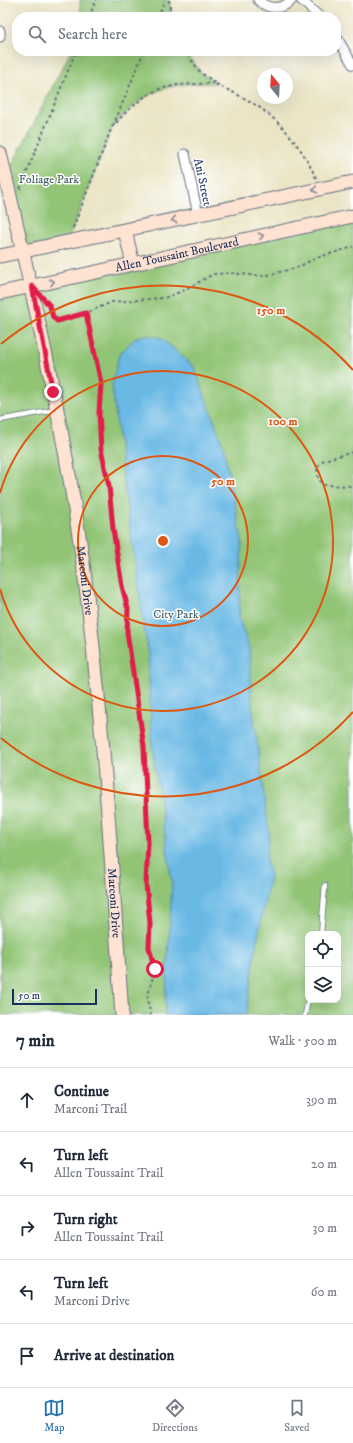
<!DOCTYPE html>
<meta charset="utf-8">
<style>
body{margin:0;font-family:"IM FELL DW Pica",serif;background:#f6f6f7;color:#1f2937}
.controls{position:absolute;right:12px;bottom:12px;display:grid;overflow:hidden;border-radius:8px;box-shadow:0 4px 16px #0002}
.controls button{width:36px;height:36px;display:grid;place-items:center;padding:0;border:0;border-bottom:1px solid #e0e1e3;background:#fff;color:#1f2937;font:20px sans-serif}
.compass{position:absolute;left:257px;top:68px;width:36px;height:36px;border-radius:50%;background:#fff;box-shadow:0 4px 16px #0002;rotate:342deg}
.scale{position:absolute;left:12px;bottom:10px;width:85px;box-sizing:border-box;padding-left:4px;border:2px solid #1b2f5e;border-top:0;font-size:11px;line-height:14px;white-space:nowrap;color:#1b2f5e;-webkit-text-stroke:3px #fff;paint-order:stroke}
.stop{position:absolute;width:12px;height:12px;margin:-9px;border:3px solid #e11d48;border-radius:50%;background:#fff}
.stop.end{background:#e11d48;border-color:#fff;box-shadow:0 1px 4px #0008}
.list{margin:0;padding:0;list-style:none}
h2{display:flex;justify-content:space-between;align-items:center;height:52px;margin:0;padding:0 16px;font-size:17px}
h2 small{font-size:13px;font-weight:400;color:#747a83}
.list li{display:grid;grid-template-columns:26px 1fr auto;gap:12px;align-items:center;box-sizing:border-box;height:64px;padding:0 16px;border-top:1px solid #e0e1e3}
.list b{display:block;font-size:15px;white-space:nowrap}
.list p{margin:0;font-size:13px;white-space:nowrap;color:#747a83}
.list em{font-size:13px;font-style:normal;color:#747a83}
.icon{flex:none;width:22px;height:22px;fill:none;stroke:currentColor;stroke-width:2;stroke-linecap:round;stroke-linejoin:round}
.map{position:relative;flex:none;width:353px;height:1015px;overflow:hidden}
.search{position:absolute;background:#fff;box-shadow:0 4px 16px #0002;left:12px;right:12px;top:12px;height:44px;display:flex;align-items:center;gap:10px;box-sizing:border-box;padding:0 14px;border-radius:16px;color:#747a83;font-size:15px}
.sheet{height:372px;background:#fff}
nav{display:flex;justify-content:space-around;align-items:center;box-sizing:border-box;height:56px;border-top:1px solid #e0e1e3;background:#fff;font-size:11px;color:#747a83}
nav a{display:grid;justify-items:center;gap:2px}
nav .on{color:#1f6fb2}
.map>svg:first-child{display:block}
.green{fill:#91c475;stroke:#567a6a;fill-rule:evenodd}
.water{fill:#6bb9e5;stroke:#4374a2}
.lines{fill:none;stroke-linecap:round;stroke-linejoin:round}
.lane-casing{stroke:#646f82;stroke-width:6}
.street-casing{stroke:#646f82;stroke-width:11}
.secondary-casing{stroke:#646f82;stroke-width:15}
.path{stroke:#646f82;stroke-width:2;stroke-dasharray:3 3;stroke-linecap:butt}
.lane{stroke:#fff;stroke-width:4.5}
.street{stroke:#fff;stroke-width:9}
.secondary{stroke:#fee3d2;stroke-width:13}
.oneway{stroke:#8c8998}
.route{stroke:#e11d48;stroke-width:5}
.ring{fill:none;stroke:#de5710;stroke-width:2}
.labels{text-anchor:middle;stroke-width:3;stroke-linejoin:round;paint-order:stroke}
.park-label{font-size:12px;fill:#446366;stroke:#fff}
.street-label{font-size:12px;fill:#1b2f5e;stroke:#fff}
.centre{fill:#de5710;stroke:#fff;stroke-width:2}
.ring-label{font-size:12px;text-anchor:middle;font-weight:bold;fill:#de5710;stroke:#fff;stroke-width:3;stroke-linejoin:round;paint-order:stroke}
</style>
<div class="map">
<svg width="353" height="1015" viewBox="0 0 353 1015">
<rect width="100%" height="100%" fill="#fff"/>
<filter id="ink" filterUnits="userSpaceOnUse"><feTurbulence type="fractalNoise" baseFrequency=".025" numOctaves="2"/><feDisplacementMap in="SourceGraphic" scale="8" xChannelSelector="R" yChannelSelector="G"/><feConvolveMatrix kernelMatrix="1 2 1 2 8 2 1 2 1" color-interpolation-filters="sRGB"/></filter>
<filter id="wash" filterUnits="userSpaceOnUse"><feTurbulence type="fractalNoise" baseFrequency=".012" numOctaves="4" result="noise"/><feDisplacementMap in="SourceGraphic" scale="16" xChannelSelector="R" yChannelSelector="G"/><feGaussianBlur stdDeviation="0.9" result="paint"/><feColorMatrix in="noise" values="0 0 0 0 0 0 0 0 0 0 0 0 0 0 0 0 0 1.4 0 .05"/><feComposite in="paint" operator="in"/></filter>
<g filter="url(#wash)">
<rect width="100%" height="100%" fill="#ebe5c6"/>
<path class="green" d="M80,0H169L171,17H81Z
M71,51H185L201,73L216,83C163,84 149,88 112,127L67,243L24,250L6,177Z
M353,216V1015H0V293ZM308,934H338V1000H308Z"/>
<path class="water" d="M145,335L161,338L194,367L223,445L242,541L239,618L249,648L252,703L269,832L266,861L270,876L257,941L246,1015H165L172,882L152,746L148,654L123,478L112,385L119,355L135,338Z"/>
</g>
<g filter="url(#ink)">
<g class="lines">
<defs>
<path id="lane" d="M0,420L55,410
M321,934L325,885
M305,1015L308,999"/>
<path id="street" d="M258,0C268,10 282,10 292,0
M301,0L320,17
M0,31V37
M336,36L353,65
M185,154L198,215"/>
<g id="secondary">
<path id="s1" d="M0,153C33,296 68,440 86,587C104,729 112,872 122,1015"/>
<path d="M125,231L133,264"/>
<path d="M0,256L353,182"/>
<path id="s2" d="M0,293L353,216"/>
</g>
</defs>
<use href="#lane" class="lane-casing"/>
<use href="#street" class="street-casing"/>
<use href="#secondary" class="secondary-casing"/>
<path class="path" d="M169,0L171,17
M89,17L96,0
M158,17L165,0
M216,84C229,91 242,96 254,104C282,121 303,149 316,178
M113,126L144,51
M20,189L76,51
M73,228L112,127L126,112L144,97L159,89L177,85L216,83L201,73L185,51
M48,303L53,317L57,321L86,313L112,302L164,298L185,290L213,274L230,273L264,276L296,268L316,258L353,247
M86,313L101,383L99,413L101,449L109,486L113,529L122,586L128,609L127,632L144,747L148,842L146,884L150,923L149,947L155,969L147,999L151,1015
M353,452L324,460L317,467L318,478L323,485L353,486"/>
<use href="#lane" class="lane"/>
<use href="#street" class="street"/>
<use href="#secondary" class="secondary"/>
</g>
<defs><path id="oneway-chevron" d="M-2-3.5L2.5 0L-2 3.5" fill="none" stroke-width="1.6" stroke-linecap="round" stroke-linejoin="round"/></defs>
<g class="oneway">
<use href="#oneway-chevron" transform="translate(315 190) rotate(168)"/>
<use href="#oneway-chevron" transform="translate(174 220) rotate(168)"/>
<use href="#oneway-chevron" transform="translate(261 236) rotate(-13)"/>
<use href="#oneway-chevron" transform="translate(52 282) rotate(-12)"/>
</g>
</g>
<g class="lines" filter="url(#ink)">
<path class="route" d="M53,392L32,286L50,306L53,317L57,321L86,313L101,383L99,413L101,449L109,486L113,529L122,586L128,609L127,632L144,747L148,842L146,884L150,923L149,948L155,969"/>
</g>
<g class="ring">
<circle cx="163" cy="541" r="85"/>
<path d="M0 493A170 170 0 1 1 0 589"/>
<path d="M353 712A255 255 0 0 1 1 738M1 344A255 255 0 0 1 353 370"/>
</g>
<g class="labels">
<g class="park-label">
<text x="49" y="183">Foliage Park</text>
<text x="176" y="618">City Park</text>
</g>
<g class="street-label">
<text transform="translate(203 182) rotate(78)" y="4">Ani Street</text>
<text dy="4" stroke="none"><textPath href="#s2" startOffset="181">Allen Toussaint Boulevard</textPath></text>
<text dy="4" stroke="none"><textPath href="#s1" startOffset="436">Marconi Drive</textPath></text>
<text dy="4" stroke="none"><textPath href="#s1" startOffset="760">Marconi Drive</textPath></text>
</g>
</g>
<circle cx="163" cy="541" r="6" class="centre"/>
<g class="ring-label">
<text x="271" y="314">150 m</text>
<text x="283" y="425">100 m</text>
<text x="223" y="485">50 m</text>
</g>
</svg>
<div class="controls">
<button><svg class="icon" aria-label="locate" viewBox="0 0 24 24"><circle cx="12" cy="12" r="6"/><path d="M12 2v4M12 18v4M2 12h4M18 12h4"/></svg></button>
<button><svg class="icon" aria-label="layers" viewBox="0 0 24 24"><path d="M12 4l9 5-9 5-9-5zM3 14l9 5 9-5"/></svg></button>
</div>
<svg class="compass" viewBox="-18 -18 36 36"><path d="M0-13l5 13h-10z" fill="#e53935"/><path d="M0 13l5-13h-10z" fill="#747a83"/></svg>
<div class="scale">50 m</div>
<div class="stop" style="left:155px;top:969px"></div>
<div class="stop end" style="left:53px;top:392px"></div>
<div class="search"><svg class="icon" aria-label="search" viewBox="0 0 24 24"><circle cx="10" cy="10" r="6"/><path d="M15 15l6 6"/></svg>Search here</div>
</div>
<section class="sheet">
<h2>7 min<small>Walk · 500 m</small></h2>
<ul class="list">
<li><svg class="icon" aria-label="ahead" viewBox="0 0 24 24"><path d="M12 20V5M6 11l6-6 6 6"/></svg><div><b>Continue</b><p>Marconi Trail</p></div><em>390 m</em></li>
<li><svg class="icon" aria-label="left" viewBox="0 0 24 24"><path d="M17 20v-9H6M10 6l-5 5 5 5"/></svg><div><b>Turn left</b><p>Allen Toussaint Trail</p></div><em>20 m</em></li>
<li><svg class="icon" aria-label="right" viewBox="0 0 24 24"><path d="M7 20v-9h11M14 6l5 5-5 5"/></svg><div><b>Turn right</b><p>Allen Toussaint Trail</p></div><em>30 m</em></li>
<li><svg class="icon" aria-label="left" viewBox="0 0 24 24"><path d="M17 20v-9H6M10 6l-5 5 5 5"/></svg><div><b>Turn left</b><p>Marconi Drive</p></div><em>60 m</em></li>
<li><svg class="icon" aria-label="arrive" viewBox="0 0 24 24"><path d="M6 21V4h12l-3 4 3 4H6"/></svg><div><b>Arrive at destination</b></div></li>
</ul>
</section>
<nav>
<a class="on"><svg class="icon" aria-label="map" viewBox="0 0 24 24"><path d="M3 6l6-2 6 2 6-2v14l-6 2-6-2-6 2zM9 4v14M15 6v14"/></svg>Map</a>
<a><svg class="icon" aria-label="directions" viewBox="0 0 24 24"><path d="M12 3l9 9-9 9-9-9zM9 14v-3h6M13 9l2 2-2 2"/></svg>Directions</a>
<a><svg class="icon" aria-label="saved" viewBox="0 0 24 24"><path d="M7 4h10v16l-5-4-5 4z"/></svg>Saved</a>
</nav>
